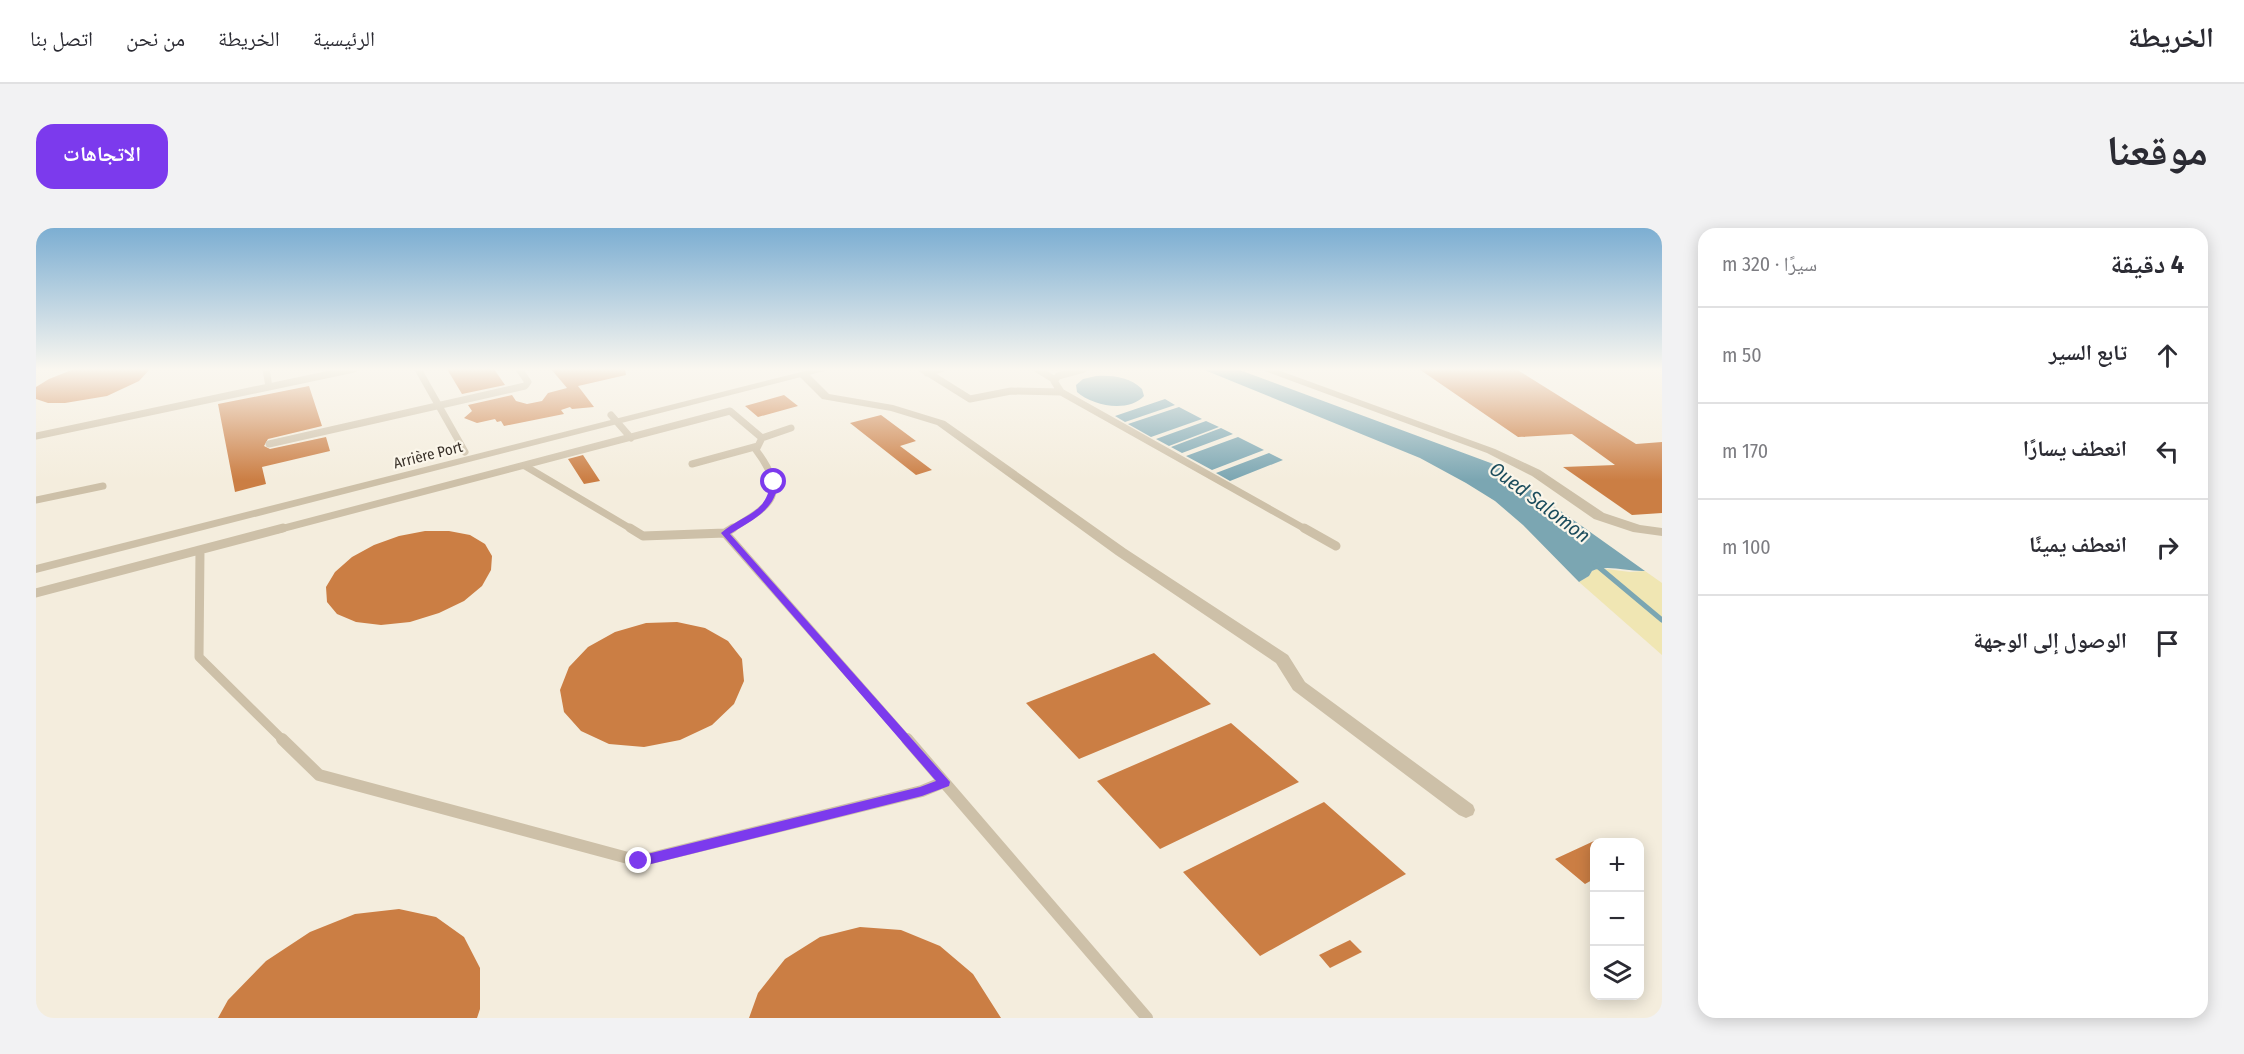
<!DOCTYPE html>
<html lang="ar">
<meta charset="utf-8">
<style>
body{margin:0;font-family:"Fira Sans Condensed","Noto Naskh Arabic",sans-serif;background:#f2f2f3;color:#2b2b33;direction:rtl}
.controls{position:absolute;right:18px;bottom:18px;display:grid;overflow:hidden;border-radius:12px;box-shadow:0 3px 15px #0003}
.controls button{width:54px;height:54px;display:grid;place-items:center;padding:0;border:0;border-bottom:2px solid #e1e1e2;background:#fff;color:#2b2b33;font:30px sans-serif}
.stop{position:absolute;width:18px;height:18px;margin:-14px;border:4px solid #7c3aed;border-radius:50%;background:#fff}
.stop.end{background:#7c3aed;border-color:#fff;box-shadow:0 2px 6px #0008}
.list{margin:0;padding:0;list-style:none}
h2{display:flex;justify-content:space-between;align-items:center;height:78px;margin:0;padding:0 24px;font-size:26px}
h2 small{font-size:20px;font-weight:400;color:#7c7c81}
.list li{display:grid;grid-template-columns:39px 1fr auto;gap:18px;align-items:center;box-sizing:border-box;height:96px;padding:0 24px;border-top:2px solid #e1e1e2}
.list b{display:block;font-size:22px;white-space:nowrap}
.list em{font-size:20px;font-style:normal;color:#7c7c81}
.icon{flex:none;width:33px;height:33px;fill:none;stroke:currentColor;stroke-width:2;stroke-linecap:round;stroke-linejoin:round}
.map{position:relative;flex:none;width:1626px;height:790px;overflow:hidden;direction:ltr;border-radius:18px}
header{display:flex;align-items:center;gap:36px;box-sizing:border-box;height:84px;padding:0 30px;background:#fff;border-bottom:2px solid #e1e1e2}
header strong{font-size:28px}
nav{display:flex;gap:33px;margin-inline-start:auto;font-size:21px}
.intro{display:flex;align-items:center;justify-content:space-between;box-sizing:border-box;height:144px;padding:0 36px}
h1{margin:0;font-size:42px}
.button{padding:15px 27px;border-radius:18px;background:#7c3aed;color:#fff;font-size:21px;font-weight:700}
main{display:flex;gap:36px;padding:0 36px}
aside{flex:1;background:#fff;border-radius:18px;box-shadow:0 3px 15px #0003}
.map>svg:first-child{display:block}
.sand{fill:#f0e6b3}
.water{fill:#7ba6b2}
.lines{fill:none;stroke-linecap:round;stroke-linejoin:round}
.stream{stroke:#7ba6b2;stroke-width:5}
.building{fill:#cb7e44}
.service-far2{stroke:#cdc0a8;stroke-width:7}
.service-far1{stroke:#cdc0a8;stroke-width:9}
.service{stroke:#cdc0a8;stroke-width:12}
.minor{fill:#cdc0a8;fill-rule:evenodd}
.tertiary{fill:#cdc0a8;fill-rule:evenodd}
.route{fill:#7c3aed}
.labels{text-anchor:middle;stroke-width:4.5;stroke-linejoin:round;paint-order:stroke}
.far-street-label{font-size:15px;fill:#393129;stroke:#fbf6ea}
.water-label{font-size:20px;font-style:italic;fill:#1c4d5d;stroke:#fbf6ea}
</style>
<header>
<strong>الخريطة</strong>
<nav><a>الرئيسية</a><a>الخريطة</a><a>من نحن</a><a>اتصل بنا</a></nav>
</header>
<div class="intro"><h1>موقعنا</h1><a class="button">الاتجاهات</a></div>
<main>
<aside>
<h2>4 دقيقة<small>سيرًا · 320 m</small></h2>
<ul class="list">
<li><svg class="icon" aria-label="ahead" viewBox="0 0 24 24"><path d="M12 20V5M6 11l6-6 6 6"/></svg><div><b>تابع السير</b></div><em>50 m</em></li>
<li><svg class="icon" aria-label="left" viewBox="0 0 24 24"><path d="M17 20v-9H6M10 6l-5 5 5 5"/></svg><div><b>انعطف يسارًا</b></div><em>170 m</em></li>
<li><svg class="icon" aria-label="right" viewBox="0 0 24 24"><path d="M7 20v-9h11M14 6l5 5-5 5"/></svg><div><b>انعطف يمينًا</b></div><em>100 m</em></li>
<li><svg class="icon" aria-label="arrive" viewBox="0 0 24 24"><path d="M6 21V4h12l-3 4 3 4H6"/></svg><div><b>الوصول إلى الوجهة</b></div></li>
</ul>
</aside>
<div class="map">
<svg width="1626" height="790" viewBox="0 0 1626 790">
<rect width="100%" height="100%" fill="#f4eddd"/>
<path class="sand" d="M1563,340L1594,344L1609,343L1626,355V427L1543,354L1553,348L1556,343Z"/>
<path class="water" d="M1166,141H1201L1460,237L1609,343C1592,344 1571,336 1556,343L1553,348L1543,354L1487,297L1459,273L1430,255L1384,230Z
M1060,148C1076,147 1094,149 1106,161L1108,168C1092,185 1057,178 1041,164L1040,157L1047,151Z
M1129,171L1139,177L1089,194L1079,188Z
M1143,179L1166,191L1115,209L1092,196Z
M1170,193L1183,199L1133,218L1120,211Z
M1185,200L1197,206L1146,225L1135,219Z
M1202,209L1228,222L1176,242L1150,228Z
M1233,225L1247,232L1194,253L1180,245Z"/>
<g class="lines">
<path class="stream" d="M1559,336L1626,392"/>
</g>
<path class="building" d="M38,141H114L103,153L71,168L29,175H12L0,171V159L13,151Z
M411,141H458L469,157L426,166Z
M515,141H589L590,147L542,158L558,179L536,181L534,179L525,182L528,186L468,198L465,193L461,194L459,191L441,195L428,190L436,183L432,177L476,167L480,173L491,176L506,173L512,165L531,160Z
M1383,141H1480L1600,216L1626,214V285L1596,287L1527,239L1579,237L1536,206L1482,209Z
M273,158L286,198L232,211L228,218L234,221L290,209L294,223L226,239L230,256L199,264L182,176Z
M748,167L762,178L722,189L709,178Z
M845,187L880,213L864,218L896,242L880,247L814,195Z
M547,227L564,253L548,256L532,231Z
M389,303H413L434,307L449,316L456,328L455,342L446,358L428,373L403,385L374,394L345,397L320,394L301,386L291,374L290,359L299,344L316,329L338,317L363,308Z
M641,394L669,400L692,413L706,431L708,453L698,476L676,497L644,512L608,519L573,516L545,503L528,484L524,462L533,439L552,419L579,404L610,395Z
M1118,425L1175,476L1043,531L990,475Z
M1195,495L1263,554L1124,621L1061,553Z
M1288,574L1370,646L1224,728L1147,644Z
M1558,613V651L1549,656L1519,631Z
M363,681L400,689L428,709L444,740V781L441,790H182L192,772L230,733L274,704L319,686Z
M824,699L865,702L904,718L937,746L965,790H713L722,765L749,731L784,709Z
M1314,712L1326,724L1294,740L1283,727Z"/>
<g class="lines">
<path class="service-far2" d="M230,141L233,159
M382,141L429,224
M886,141L934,171L975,163L1025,164L1271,302
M1001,141L1019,152
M891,145L905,141
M1025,164L1018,153L1022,148L1048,141
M575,187L595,210
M0,208L318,141
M726,210L755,200
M233,216L489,158L492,154L483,141
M656,236L722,218
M489,238L597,302
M0,272L67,258
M241,302L694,183L726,210L720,222C754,268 735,277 694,302"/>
<path class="service-far1" d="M594,300L607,308L689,305L697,300
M1268,300L1300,318
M689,305L872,513
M164,322L163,429L248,513
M0,365L247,300"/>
<path class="service" d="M246,511L283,547L603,633L886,563L908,554
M871,511L1111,790"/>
<path class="minor" d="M1223,141H1239L1459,221L1504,242L1568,285L1604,297L1626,300V308L1597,304L1558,291L1496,248L1451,225Z
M764,145H772L793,166L857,177L909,193L1090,321L1252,427L1269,454L1437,577L1439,582L1437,587L1430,590L1423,587L1257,462L1240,435L1080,327L901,197L855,183L786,171L764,149Z"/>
<path class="tertiary" d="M777,141H796L0,345V337Z"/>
</g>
<linearGradient id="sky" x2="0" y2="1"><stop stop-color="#7caed2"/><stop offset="0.56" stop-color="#faf7f0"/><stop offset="1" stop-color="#faf7f0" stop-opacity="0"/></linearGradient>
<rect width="1626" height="252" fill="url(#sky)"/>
<path class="route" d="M738,252L742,254C740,282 716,292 694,306L914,554L913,558L886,568L603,639L598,637L596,633L603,628L884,559L900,553L685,305C705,287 732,286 734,254Z"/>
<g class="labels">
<g class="far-street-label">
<text transform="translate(392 227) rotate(-14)" y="5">Arrière Port</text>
</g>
<g class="water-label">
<text transform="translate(1504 274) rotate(37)" y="7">Oued Salomon</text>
</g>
</g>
</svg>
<div class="controls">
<button>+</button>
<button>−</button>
<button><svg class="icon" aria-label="layers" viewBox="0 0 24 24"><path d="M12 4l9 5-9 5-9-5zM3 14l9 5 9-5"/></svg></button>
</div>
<div class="stop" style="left:738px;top:254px"></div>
<div class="stop end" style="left:603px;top:633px"></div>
</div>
</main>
